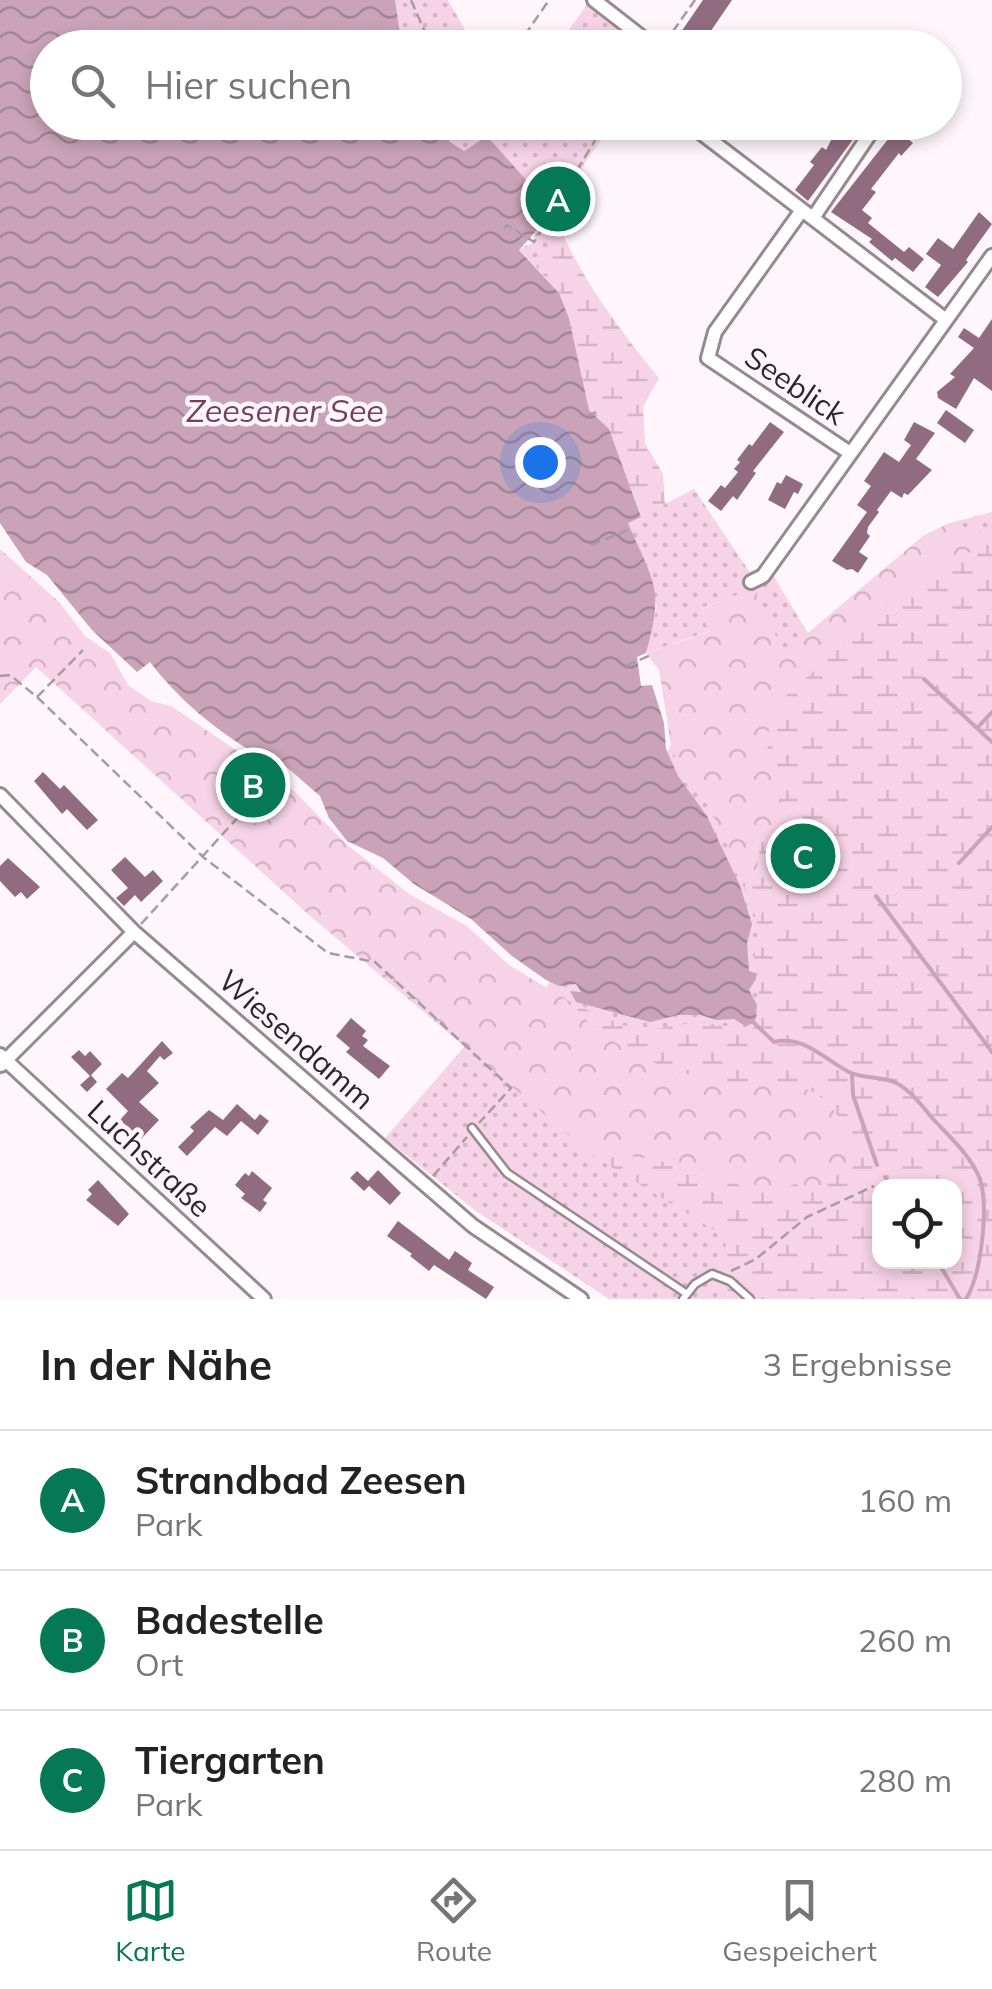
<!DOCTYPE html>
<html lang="de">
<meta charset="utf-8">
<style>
body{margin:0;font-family:Mulish,sans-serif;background:#f2f2f2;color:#222}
.controls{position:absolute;right:30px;bottom:30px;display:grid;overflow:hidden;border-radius:20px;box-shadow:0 5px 15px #0003}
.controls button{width:90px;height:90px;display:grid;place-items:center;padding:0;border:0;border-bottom:2px solid #e0e0e0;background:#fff;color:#222;font:50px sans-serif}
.you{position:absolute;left:540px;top:462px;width:35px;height:35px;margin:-25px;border:8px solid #fff;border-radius:50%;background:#1a73e8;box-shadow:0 0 0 15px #1a73e833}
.badge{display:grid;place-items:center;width:65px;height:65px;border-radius:50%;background:#057854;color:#fff;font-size:32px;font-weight:700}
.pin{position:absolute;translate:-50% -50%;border:5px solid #fff;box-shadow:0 2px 10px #0006}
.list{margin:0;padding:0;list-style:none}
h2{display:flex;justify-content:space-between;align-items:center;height:130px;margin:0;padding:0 40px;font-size:42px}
h2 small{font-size:32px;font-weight:400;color:#767676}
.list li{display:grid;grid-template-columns:65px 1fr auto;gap:30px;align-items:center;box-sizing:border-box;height:140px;padding:0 40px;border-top:2px solid #e0e0e0}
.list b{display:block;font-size:38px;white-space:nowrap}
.list p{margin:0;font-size:32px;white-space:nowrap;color:#767676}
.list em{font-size:32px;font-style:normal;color:#767676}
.icon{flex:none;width:55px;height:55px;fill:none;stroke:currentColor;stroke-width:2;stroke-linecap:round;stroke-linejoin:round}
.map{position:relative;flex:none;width:992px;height:1299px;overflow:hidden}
.search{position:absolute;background:#fff;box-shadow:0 5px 15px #0003;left:30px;right:30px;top:30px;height:110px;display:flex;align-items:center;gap:25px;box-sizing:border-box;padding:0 35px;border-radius:55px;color:#767676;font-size:38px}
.sheet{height:550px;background:#fff}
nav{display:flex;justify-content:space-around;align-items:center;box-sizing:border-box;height:140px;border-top:2px solid #e0e0e0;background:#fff;font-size:28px;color:#767676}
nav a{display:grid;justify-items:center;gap:5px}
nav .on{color:#057854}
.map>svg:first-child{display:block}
.green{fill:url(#green-dots);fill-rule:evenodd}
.forest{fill:url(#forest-crowns);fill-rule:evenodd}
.wetland{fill:url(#wetland-marsh);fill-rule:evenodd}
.water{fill:url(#water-waves)}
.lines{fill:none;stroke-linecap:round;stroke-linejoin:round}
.stream{stroke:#caa3b9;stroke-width:4}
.building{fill:#916c81}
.service-casing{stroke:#988891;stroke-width:11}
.minor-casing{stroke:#988891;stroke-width:18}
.path{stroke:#a49da0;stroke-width:2.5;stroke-dasharray:10 5;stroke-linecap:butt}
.service{stroke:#fff;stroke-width:6}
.minor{stroke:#fff;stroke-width:12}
.labels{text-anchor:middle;stroke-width:9;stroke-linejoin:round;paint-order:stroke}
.street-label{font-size:30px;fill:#2c2629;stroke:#fef6fa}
.water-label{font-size:32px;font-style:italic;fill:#743f60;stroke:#fef6fa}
</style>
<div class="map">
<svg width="992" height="1299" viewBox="0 0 992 1299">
<defs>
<pattern id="green-dots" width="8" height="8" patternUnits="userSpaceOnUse" patternTransform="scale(2.5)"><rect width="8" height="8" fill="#f7d3e7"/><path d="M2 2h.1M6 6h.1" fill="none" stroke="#d4b5c6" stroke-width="1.8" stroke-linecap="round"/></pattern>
<pattern id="forest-crowns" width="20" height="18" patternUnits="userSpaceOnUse" patternTransform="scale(2.5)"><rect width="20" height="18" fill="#f7d3e7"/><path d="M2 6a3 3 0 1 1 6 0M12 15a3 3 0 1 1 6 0" fill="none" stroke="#d4b5c6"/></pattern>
<pattern id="wetland-marsh" width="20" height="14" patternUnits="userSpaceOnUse" patternTransform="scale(2.5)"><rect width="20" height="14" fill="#f7d3e7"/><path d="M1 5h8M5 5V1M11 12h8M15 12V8" fill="none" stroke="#d4b5c6"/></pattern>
<pattern id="water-waves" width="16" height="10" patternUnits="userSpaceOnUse" patternTransform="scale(2.5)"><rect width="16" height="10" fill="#caa3b9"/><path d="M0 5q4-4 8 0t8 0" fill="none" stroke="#a48596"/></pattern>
</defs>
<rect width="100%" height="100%" fill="#fef6fa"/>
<path class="green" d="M395,0H448L475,47H402Z
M590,0L649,48H556Z
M440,123H613L584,164L574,188L565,236L535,267L519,249L534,242L536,230L552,210L488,137L489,134L464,152L450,142Z
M694,489L749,571L752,584L765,562L809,635L923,536L950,523L992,512V1299L710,1273L735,1299H609L476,1211L385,1138L465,1046L501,1076L750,591L702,608L709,631L646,653L657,606L628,523ZM880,1186H954V1262H880Z"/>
<path class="forest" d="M950,523L984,533L987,545L924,572L777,704L972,1145L992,1220L975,1299H839L840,1172L822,1187L795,1184L770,1193L751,1191L730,1179L658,1160L604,1152L595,1157L309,915L36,667L0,704V549L60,603L85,636L110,653L128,685L151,701L171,706L252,761L250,778L262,781L267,771L295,792L345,843L409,894L467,926L509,965L572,1003L622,1025L650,1030L697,1022L747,1029L760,1026L764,1009L758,990C763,978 764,972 754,962L760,936L758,918L745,893V872L733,857L710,809L672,751L659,670L646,653L708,632L702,609L753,588L784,653L923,536ZM880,1186H954V1262H880Z"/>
<path class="wetland" d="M563,235C588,288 622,333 659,378L643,407L645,443L663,474L665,504L641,517L609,430L589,410L569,318L559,293L535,266Z
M992,543V1171L972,1161L980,1180L983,1208L992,1204V1299H735L710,1273L725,1249L727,1238L595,1157L604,1152L706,1169L751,1191L770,1193L795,1184L822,1187L854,1158L857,1144C846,1127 830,1100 811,1091C787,1080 760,1086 735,1084C681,1079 603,1048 572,1003L622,1025L650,1030L697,1022L747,1029L760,1026L764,1009L758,990C763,978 764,972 754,962C759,927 762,927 745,893L761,857L756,843L784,813L766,741L777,704L924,572ZM880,1186H954V1262H880Z"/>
<path class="water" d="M0,0H395L402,47L48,48V122L440,123L450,142L464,151L487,136L554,211L519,250L559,293L569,318L589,410L609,429L641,517L628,523C653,582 665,587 646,653L637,657L641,686L652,685L664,723L666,749L678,776L707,816L740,886L752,924L747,943L749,971L755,973L756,979L749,990L757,1005L755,1023L745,1026L734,1019L716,1020L701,1015H678L650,1022L576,1002L570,991L581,992L576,984L559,986L546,980L512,956L471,919L414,884L383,858L347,841L329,818L320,796L283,764L267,763L261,775L252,774L256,754C215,730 179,700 150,662L137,672L92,630L47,575L26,562L0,523Z"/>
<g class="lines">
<path class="stream" d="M924,679L992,742
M978,727L992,712
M959,863L992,827
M876,896L992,1052
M752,1021L774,1042C804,1035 824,1059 849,1072C863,1079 880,1076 894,1082C910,1089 922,1106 933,1119C950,1137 971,1156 980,1179C989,1208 981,1275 966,1299
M852,1074L853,1095L877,1165
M885,1177L892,1186
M938,1262L960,1299"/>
</g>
<path class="building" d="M703,0H732L704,41L712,48H670Z
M845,122L858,131L857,134L808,201L795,190L814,165L810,162L822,147L826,150L839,125Z
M896,129L913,143L901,156L899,153L871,189L876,192L862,210L872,218L868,223L904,252L909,247L924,259L913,272L895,258L892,261L869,242L872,239L831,212Z
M979,212L992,224L966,260L968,262L938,297L925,287L941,265L926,254L938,238L953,249Z
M992,319V391L974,378L956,409L938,398L937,392L955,377L950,374L974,348L958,337L964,328L979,338Z
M946,410L974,430L965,443L937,423Z
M770,422L784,432L753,471L756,473L737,500L733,496L721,511L708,501L721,485L725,488L738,472L734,469L740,462L737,460L749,444L752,446Z
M914,422L935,433L916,459L932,470L908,495L904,493L902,498L891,491L877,510L879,512L868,527L867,533L870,536L859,552L868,558L858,573L852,569L847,570L832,561L867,512L857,505L871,486L864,481L884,452L899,462L911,445L904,440Z
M786,475L803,484L798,494L794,492L785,509L768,500L777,482L781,484Z
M43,772L60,789L64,785L98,820L87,830L67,809L62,814L34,781Z
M125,857L145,877L153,870L163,881L141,902L135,895L124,906L116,898L128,888L111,870Z
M8,858L40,887L27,899L21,892L15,897L0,881V866Z
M351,1018L366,1031L362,1036L368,1040L363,1046L390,1066L379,1079L346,1052L350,1048L336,1036Z
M162,1041L173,1053L164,1060L160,1056L147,1071L159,1083L139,1102L159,1120L141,1139L120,1120L128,1111L106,1089L122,1073L128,1078Z
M79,1050L85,1056L90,1051L102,1064L91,1075L97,1082L87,1092L80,1085L90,1076L71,1057Z
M237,1104L255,1120L260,1114L269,1121L258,1135L241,1121L227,1136L215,1127L187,1156L178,1147L194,1131L190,1127L209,1110L223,1120Z
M378,1170L401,1193L390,1205L369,1186L364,1191L350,1178L357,1171L368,1181Z
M252,1171L272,1188L263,1200L267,1203L260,1212L241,1198L245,1194L235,1185L245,1173L249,1176Z
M98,1180L129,1214L118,1226L86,1200L92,1194L88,1190Z
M398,1221L449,1260L455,1251L472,1263L468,1270L494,1287L486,1299L434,1265L429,1271L410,1256L412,1254L387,1236Z"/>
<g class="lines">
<defs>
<path id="service" d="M472,1128L507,1173L687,1294
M683,1299L695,1284L712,1274L730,1281L750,1299"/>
<path id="minor" d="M594,0L648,42L651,48
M687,122L946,320
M802,210L715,332L708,358L850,453
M813,218L878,122
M751,582L763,576L992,256
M0,795L134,932L393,1157L473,1226L581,1299
M0,1055L264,1299
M1,1065L134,932"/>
</defs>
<use href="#service" class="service-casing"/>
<use href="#minor" class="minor-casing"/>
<path class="path" d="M411,0L432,48
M664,44L695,0
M516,48L549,0
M462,122L466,128H495
M504,229L507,225L534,242L606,122
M588,416L596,412
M591,545L631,529
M626,666L651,655
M0,676L10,675L37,697L83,650
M37,697L203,857L328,953L375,962L511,1088L479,1123
M141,924L251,803
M433,1176L467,1137
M731,1271L756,1259L807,1217L874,1186"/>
<use href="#service" class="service"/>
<use href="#minor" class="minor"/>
</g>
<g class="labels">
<g class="street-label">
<text transform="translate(795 386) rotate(34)" y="10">Seeblick</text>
<text transform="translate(296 1040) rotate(41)" y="10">Wiesendamm</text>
<text transform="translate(149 1159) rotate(43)" y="10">Luchstraße</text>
</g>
<g class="water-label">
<text x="285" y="422">Zeesener See</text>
</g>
</g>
</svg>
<div class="controls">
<button><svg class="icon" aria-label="locate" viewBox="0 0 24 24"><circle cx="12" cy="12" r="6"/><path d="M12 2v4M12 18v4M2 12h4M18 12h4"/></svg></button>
</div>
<div class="you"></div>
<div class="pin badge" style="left:558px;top:199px">A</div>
<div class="pin badge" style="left:253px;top:785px">B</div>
<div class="pin badge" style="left:803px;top:856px">C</div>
<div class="search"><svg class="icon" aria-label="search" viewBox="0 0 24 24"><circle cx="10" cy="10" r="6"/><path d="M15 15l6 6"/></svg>Hier suchen</div>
</div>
<section class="sheet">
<h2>In der Nähe<small>3 Ergebnisse</small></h2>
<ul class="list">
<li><span class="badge">A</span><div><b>Strandbad Zeesen</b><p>Park</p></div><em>160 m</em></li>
<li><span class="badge">B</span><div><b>Badestelle</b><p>Ort</p></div><em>260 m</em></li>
<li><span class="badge">C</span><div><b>Tiergarten</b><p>Park</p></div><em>280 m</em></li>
</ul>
</section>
<nav>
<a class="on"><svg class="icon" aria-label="map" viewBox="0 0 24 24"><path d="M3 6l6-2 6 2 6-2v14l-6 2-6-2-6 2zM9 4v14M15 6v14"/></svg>Karte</a>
<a><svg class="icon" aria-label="directions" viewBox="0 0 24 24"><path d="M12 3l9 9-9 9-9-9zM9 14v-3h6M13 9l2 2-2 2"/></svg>Route</a>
<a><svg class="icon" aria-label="saved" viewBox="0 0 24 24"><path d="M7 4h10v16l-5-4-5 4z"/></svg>Gespeichert</a>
</nav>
